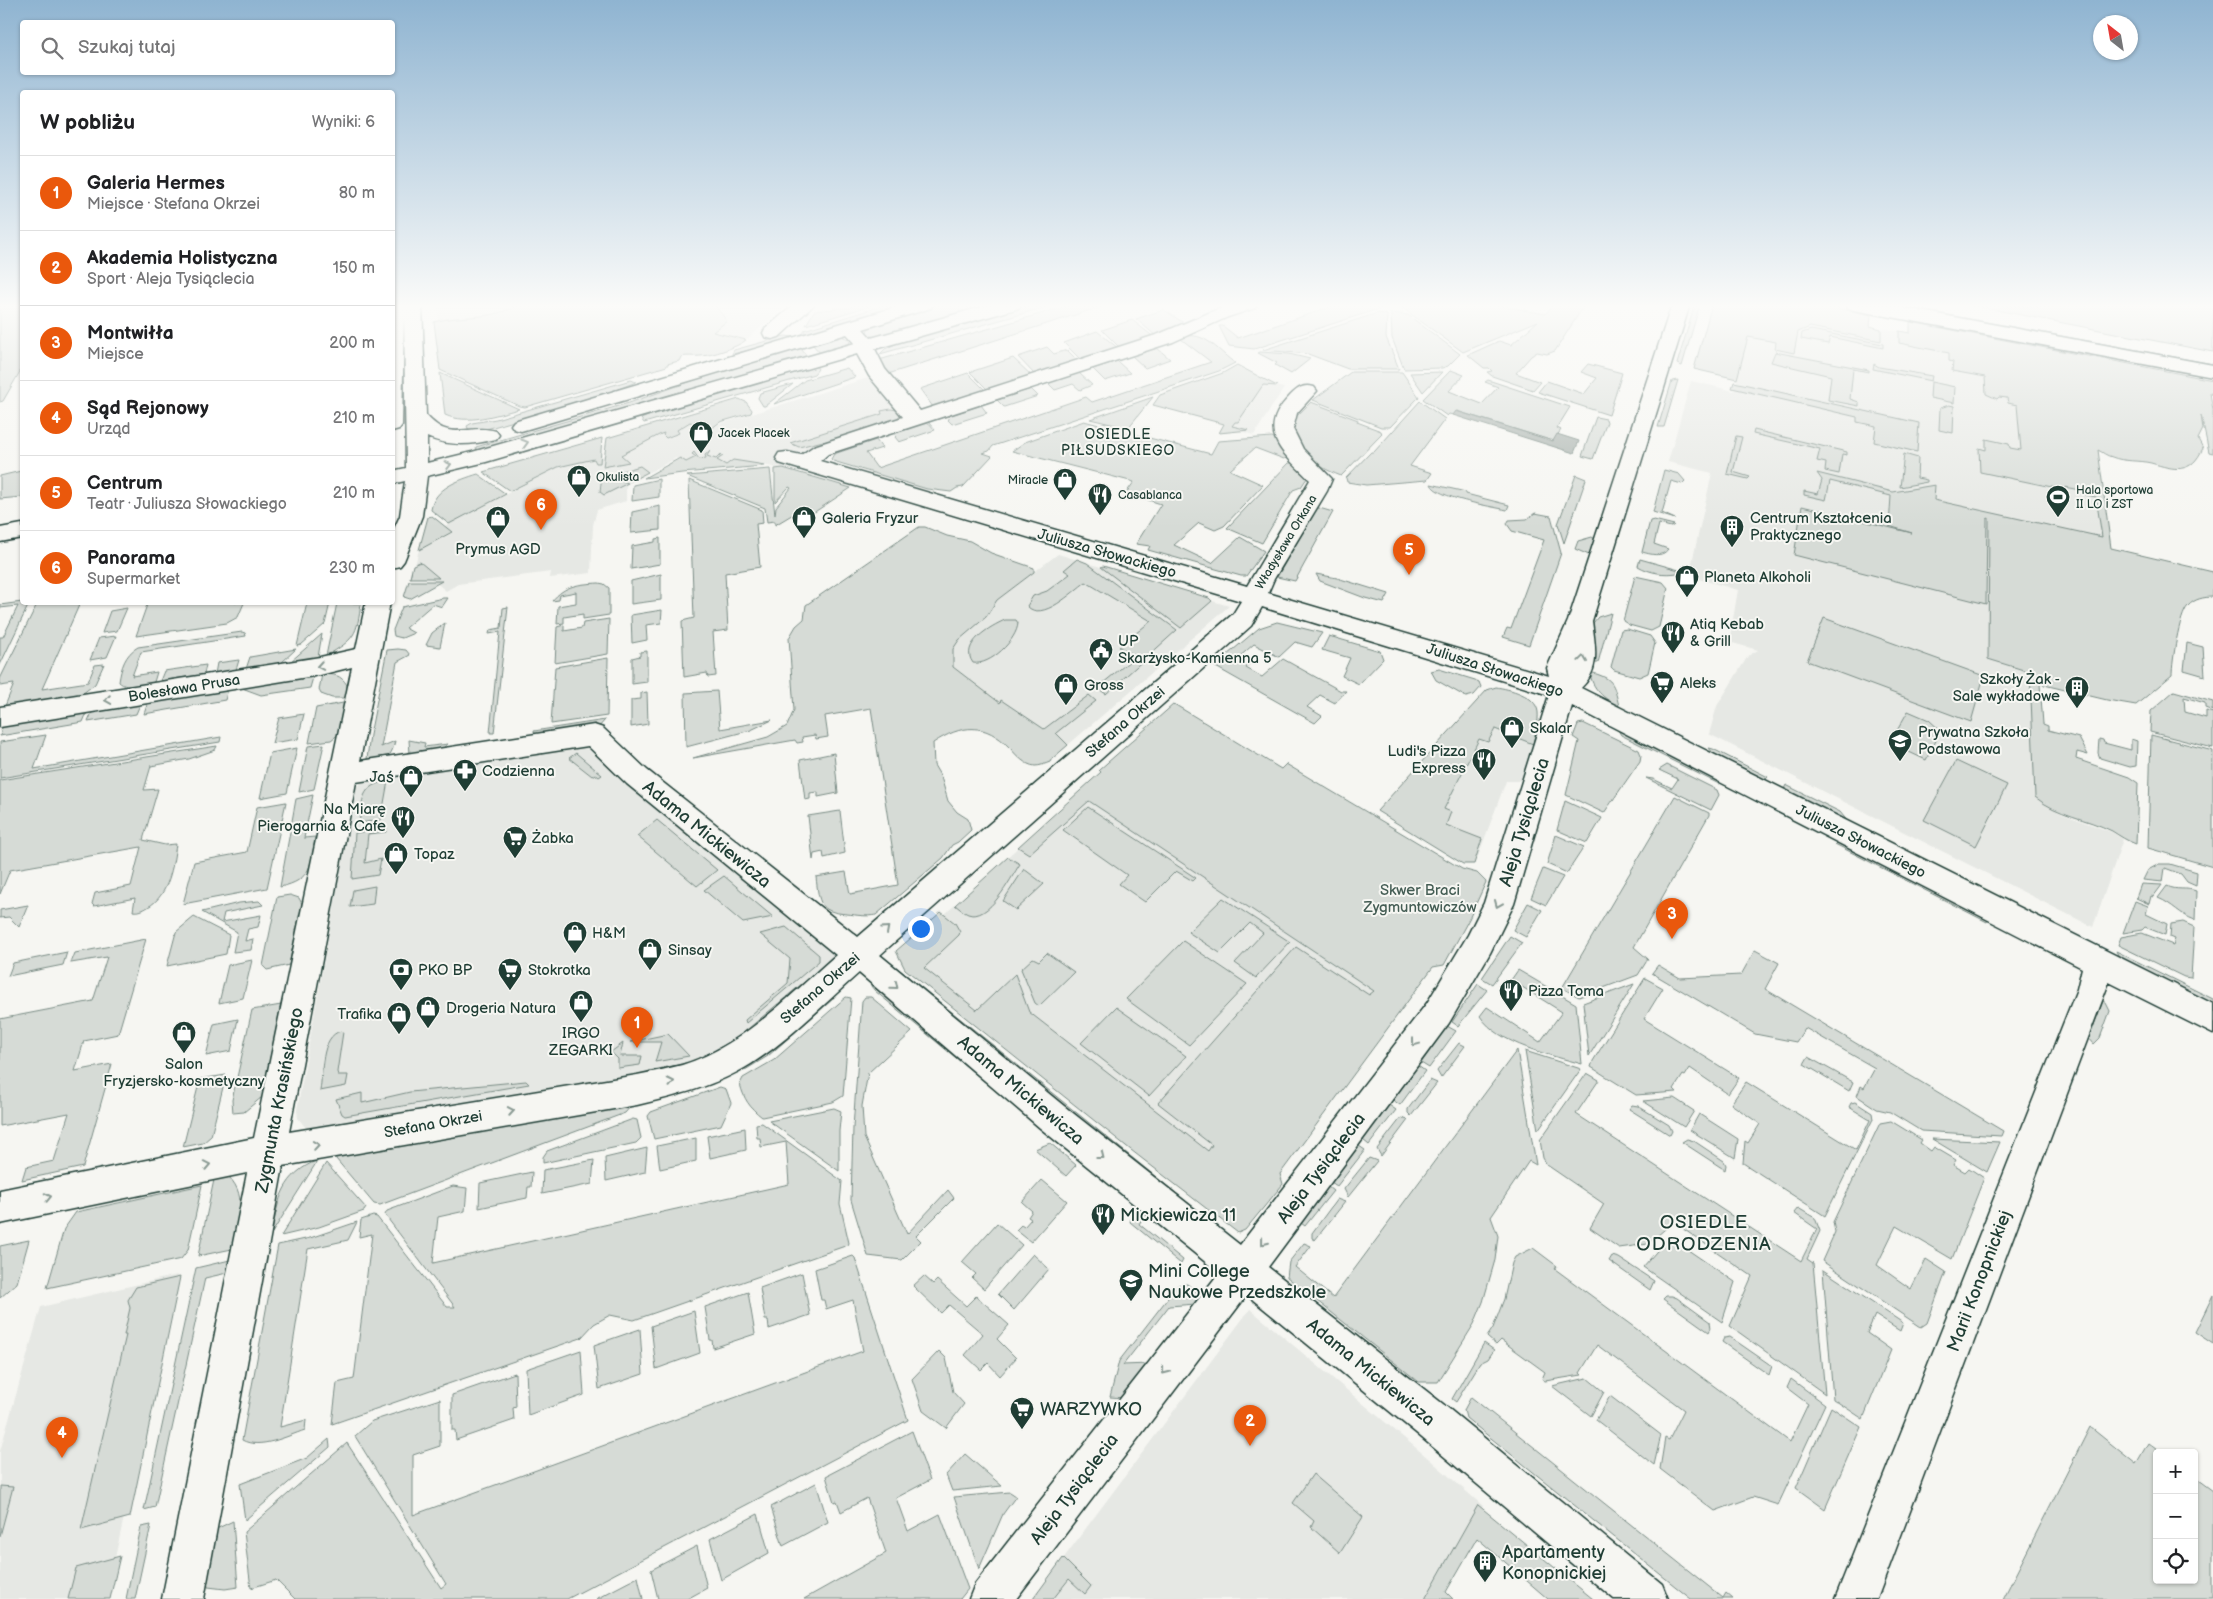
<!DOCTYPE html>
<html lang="pl">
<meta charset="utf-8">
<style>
body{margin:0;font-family:"Balsamiq Sans",sans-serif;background:#f6f6f6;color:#202124}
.controls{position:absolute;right:15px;bottom:15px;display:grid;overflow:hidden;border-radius:5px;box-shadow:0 1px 4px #0004}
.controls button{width:45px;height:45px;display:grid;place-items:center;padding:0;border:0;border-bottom:1px solid #e0e0e0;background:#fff;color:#202124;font:25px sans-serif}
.compass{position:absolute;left:2093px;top:15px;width:45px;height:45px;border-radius:50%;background:#fff;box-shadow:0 1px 4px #0004;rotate:329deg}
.you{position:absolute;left:920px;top:928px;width:18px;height:18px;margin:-12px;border:4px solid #fff;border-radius:50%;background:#1a73e8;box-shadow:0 0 0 8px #1a73e833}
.badge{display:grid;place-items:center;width:32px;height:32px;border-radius:50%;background:#ea580c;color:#fff;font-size:16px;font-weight:700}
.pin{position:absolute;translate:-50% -41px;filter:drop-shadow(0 1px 2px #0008)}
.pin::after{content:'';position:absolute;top:26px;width:18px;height:15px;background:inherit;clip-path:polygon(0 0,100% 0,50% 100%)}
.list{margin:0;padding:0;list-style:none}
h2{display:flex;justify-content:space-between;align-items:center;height:65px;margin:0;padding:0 20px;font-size:21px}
h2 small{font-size:16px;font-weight:400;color:#757577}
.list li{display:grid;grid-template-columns:32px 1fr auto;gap:15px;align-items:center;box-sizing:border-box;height:75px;padding:0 20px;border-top:1px solid #e0e0e0}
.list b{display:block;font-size:19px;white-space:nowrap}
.list p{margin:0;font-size:16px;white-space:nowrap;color:#757577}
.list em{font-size:16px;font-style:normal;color:#757577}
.icon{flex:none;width:28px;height:28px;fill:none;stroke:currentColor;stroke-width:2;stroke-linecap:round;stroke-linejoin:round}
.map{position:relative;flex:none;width:2213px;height:1599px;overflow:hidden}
.search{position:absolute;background:#fff;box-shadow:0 1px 4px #0004;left:20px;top:20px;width:375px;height:55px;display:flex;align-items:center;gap:12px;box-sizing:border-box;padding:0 18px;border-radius:5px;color:#757577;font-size:19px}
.panel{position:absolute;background:#fff;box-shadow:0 1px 4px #0004;left:20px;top:90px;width:375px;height:515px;border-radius:5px}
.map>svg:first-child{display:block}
.built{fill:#e6e8e4}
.green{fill:#d6dbd6;stroke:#7a8c85}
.water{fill:#aab3ae;stroke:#72847d}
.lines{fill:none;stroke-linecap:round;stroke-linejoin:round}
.minor-casing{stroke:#1f3d34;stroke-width:3}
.minor{fill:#f6f6f2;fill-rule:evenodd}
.oneway{stroke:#8a9a93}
.labels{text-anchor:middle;stroke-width:4;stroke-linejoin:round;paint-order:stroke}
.far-poi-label{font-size:12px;fill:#1f3d34;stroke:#f6f6f2;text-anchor:start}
.far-street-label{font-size:12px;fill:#1f3d34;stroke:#f6f6f2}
.far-neighbourhood-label{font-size:14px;letter-spacing:1px;fill:#1f3d34;stroke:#f6f6f2}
.poi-label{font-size:15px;fill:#1f3d34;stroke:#f6f6f2;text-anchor:start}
.street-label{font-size:15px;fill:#1f3d34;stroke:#f6f6f2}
.park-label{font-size:15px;fill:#445d54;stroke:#f6f6f2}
.near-street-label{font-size:18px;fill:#1f3d34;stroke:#f6f6f2}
.near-poi-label{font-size:18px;fill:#1f3d34;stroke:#f6f6f2;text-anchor:start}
.near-neighbourhood-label{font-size:19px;letter-spacing:1px;fill:#1f3d34;stroke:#f6f6f2}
</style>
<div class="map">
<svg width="2213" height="1599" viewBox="0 0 2213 1599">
<rect width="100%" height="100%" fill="#f6f6f2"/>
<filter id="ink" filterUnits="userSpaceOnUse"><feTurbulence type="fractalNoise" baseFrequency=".02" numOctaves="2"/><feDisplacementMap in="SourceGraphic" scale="10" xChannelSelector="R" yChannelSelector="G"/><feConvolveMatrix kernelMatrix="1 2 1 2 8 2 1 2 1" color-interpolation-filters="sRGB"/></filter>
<g filter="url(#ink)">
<path class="built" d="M438,304H564L439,334Z
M604,304H789L742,343Z
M1756,304L2091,369L2101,481L2111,548L1990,518L1988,659L2030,672L2036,797L2062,814L2112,832L2123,839L2093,927L1709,734L1717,706L1748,656L1758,650L1729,642L1738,590L1689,576L1712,473L1668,462L1691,381L1734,391Z
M868,378L902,418L807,450L785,470L764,465L722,470L685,464L676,458L626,485V501L597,510L593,525L591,573L550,578L551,572L458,584L446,591L415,565L419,550L452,533L445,526L558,467L595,459L638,440L664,433L663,435L666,438L672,437L679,433L677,430L690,422L712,428L722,423Z
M1257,382L1284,388L1254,435L1227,428Z
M1058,554L1229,606L1053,758L911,664Z
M1477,716L1534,737L1524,779L1517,781H1506L1477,859L1415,833Z
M584,746L648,802L838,959L747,1036L693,1064L563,1090L321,1133L306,1128L298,1118L297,1110L355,789L363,781Z
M1112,762L1429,959L1239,1203L908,965L912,944Z
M177,1275L106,1599H0V1451L41,1307Z
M1250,1309L1428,1458L1483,1506L1427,1599H1033Z"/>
<path class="green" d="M0,304H22V368L3,401L0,402Z
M518,304H714L727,321L713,332L746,340C738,347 711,356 700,356C693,357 688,355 681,357L679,361L667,364V366L525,407L519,406L440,370L434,322C461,314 494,321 518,304Z
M854,304L873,305L806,325L814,311L851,307Z
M888,304H908L806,336L804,334V330Z
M940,304H989L884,337L871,336L867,332L869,327L876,324Z
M1035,304H1057L880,354L885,349L902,341Z
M1075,304H1110L888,374L879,360Z
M1339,304H1384L1385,307L1254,349L1229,346L1219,326H1223L1238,338Z
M1397,304H1491L1545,314L1554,304H1585L1555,351L1547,354L1537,352L1531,356L1516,373L1540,382L1533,390L1492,376L1487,372L1492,371L1489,368H1484L1468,355L1499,341L1511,345L1538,321L1463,352Z
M1695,304H1700L1682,366L1677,364Z
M1712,304H1815L1871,315L1870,326L1881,329V341L1810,327L1798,332L1794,353L1775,349L1776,342L1748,337L1737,379L1694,369Z
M1874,304H1889L2213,364V367Z
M1965,304L2041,307L2067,304H2213V352Z
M1163,310H1164L1187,325L1156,336L1136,319Z
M1378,313L1387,315L1386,337L1399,369H1348L1308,354L1263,350Z
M1391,313L1408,315L1460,354L1448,366L1442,368L1404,369L1392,338Z
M1132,320L1155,338L1121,349L1102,330Z
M1910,322L2213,380V394L2210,393L2213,410V453L2209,452L2201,415L2203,429L2198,439L2203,448C2191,475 2175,470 2151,463C2138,460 2124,462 2112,457C2107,456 2102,452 2098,450L2111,548L2213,572V597C2204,597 2194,599 2188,606C2179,615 2172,662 2172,675L2136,705L2107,700L2040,684L2043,724L2048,726V730L2079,738L2088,755L2077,752L2076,759L2129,777L2138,783L2136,844C2127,841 2120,836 2112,831C2086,818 2058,816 2035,797L2030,672L1988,659L1989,518L1987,519L1986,604L1794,555L1802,506L1912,533L1889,526L1891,496L1830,481L1826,500L1804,495V491L1818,494L1822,480L1817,473L1893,492L1935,485L1934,500L2102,537L2096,497L2082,494L2081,490L2065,487L2066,490L1980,472L1979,448L1986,450V439L2009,444L2010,448L2021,450L2017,405L2008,403L2007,398L1999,397L1997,399L1986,394L1985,377L1952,371L1953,362L1949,361V353L1899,343V331L1910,333Z
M1811,330L1883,344V348L1830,337L1828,344L1801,339L1802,333Z
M1097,331L1119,349L1082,361L1064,343Z
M785,336L794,337L796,339L732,354L734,350Z
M841,336L849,339L850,345L821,354L812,344Z
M1187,336C1207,333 1220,353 1235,363L1219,371L993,446L989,451L983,453L992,456L963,487L957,488L951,492L927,489L833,461L831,459L834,454L876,440L882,448L866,453L877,468L1086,397L1092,402L1211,362L1181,339Z
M1047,347L1054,354L1067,350L1079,362L1036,376L1018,357Z
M800,348L809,358L477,451L476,447L629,403L700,378Z
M1157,348L1170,359L1145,368L1132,356Z
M1260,352L1289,354L1310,359L1291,374L1275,365L1277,363L1258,353Z
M1775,352L1869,370V372L1853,369L1850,399L1859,402V406L1828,400L1831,376L1771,362Z
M1013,358L1033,377L991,393L970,372Z
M1117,361L1130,373L1105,381L1093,369Z
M1588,364L1622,373L1609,415L1538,392L1547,381L1584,394L1597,378L1581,372Z
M1874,364L1879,367L1932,376L1931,381L1873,369Z
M1237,365L1277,386L1263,385L1238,422H1235L1232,426L1249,430L1219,433L1224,424L1153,405L1160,395L1223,373Z
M816,366L818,369L814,374L644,423L641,419L665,409Z
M847,368L855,377L774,404L805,380Z
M1451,370L1464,375L1449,391L1482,404L1498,387L1485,382L1488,380L1570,407L1557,428L1561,430L1553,441L1457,411L1453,415L1449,414L1447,416L1423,399Z
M1351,372H1402L1419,397L1390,427H1381L1313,400Z
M1442,372L1423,392L1410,373Z
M440,373L519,409C495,415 468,425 445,415Z
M968,373L989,394L933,407L920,389Z
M1079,373L1092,385L1080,390L1073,384L1055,390L1048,383Z
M631,380L636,382L600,396L476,432L470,433L467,426L472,423L496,419Z
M1678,380L1664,427H1658L1672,381Z
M1734,382L1919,423L1917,452L1874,442L1876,426L1857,422V417L1732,388Z
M1931,382L1955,387L1954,403L1930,398Z
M793,384L765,406H763L758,398L760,393Z
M1031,389L1038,396L1004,407L997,400Z
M1153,397L1128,428L1090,419Z
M739,399L746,402L752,410L751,413L720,422L712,428L690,422L677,430L679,433L666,438L663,435L664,433L661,434L621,455L629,462L603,467L607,438Z
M1420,401L1445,419L1410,466L1432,473L1427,480L1366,485L1347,482L1346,478L1371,452H1374Z
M1311,402L1358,420L1357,422L1381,431L1382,434L1341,476C1311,464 1304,455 1291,426L1294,419Z
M981,405L987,413L952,424L947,419L950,418L948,416Z
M1949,405L1954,406L1953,433L1939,430L1940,408Z
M891,409L897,410L901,414L895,421L826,444L823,441L799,447L790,443L882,414L881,411Z
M1596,417L1606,419L1607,422L1593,459L1582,456Z
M1084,421L1211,454L1218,441L1272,437L1279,441L1293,456L1284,459L1255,448L1230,470L1263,485L1224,526L1215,530L1199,523L1174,545L1212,563L1240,537L1264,551L1246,576H1241L1148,550L1150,546L1136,544L1161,504L1126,493L1134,482L1012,451L1025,442Z
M928,422L935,430L899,442L895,437L896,436L894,433Z
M1754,430L1847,452V455L1842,454L1839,474L1825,471L1826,463L1817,461L1820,449L1753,434Z
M22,431V497L0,499V476L21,471Z
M1736,436L1742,437L1733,472L1750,477L1748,479L1727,474Z
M602,438L600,463H596L594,459L558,467L510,491L483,472Z
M710,451L707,456L716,459L721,454L723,456L717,460L726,465L733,460L765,465L764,466L682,473L644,478L680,458L686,462L696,457L692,454L694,452L699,459L706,458L705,455Z
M1904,454L1918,458L1917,478L1927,480V482L1900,487Z
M1289,463H1296L1306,473L1307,478L1301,487L1293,490L1262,543L1227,528Z
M640,466L648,472L631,481L613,474Z
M783,468L851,488L810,515L795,513L775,525V521L767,522L765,508L687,476L770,469L775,515L776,507L791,488L789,487L775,502V469Z
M1664,470L1679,474L1685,481L1682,484L1671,481L1662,513L1675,519L1653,512Z
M478,474L506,494L449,524L431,510C434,488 459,480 478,474Z
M602,475H607L628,483L604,495L600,492Z
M1576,475L1586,479L1564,543L1558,524Z
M659,479V497L632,501L633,485Z
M689,480L762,510L763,523L756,524L760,567L725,573L728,630L713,632L716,676L708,677L707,673L684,677L682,621L694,618Z
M1431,484L1466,492V494L1509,505L1507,510C1490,506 1436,498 1431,484Z
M660,506V530L631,533L632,512Z
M1319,508L1333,512L1295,581L1277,577L1316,509Z
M1535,513L1551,516L1561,553L1529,645L1503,637L1507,628L1511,629L1544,540L1512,531L1507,524L1509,520L1527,519Z
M432,516L452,532L419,550L428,517Z
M1654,520L1674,525L1671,527L1659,524L1654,544L1668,549C1662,558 1650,554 1642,552L1650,521Z
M919,527H925L947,536L970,541L991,553L1034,568V572L997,600L986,617L959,640L953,649V667L1000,703L1001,700L1044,729L1089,695L1096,701L1056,733L1068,745L1053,758V757L1050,762C1045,764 1040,766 1035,766C1025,765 1017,756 1010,748C985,722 962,724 933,743L934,765L941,777L948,801L957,812L968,819L971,830L958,842L952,845L943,858L876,915C866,917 857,915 847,914C819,912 819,903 816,877L846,872L850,894L898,885L871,708L825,716L828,737L816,739L815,735L802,737L803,742L797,743L795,740L693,758L768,737L787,726L794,710L789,638L796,626L804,619L806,605Z
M1592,537L1595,539L1589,555L1575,549L1578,541Z
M660,538V564L631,569L632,546L655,542V539Z
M1077,559L1087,563L1177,630L1106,694L1097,688L1136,656L1119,647L1151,621L1086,582C1073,591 1042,623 1027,606L1033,596L1047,591L1070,574L1064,570Z
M1640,559L1679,570L1677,573C1664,575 1650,573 1638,566Z
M420,562L439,578H410L413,565Z
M1103,566L1209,598L1212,601L1181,628L1101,567Z
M661,574V600L631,604V581Z
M1316,574L1337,578L1389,594L1384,603L1365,598L1320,581Z
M1635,576L1663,582L1668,588L1659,627L1651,631L1629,625L1623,621Z
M409,581H442L410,599L404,597Z
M599,583L604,584L609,588V615L583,619V614L564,617V623L557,624L558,606L576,603V592L560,595L559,600L552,601C565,585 579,584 599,583Z
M443,598H448L442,607L433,604L405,628L414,633L402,638L394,636L393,630L402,607Z
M22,602L27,603L28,606L0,665V637H3L18,606L0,608V605Z
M38,602L80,603L42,689L88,682L95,665L104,664L95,684L82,694L5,706L14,684L0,686V679Z
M148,602H244V603L238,617L227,623L136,636Z
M307,603H330L325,624L301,645L297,646Z
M337,603H361C357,635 355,639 326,656Z
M508,607L494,733H490L500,632L489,634L490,630L501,628L503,608Z
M127,608L117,631L102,633L110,611Z
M662,610L661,623L646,625L647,640L632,643L631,615Z
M1611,613L1598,663H1591L1593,623L1598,617Z
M1824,618L1984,676L1971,722L1807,661Z
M609,619L608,654L555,663L557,627L564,625V631L582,628L583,623Z
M1005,620H1016L1018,623C1017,640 990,666 973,663C959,644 991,626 1005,620Z
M1277,622L1322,633L1312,647L1295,642L1279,657L1254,644L1238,658L1249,664L1246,668L1262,677L1283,659L1341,691H1346L1335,703L1320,695L1307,707L1322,716L1315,723L1214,666L1259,628Z
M445,623L440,647L426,645L432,633Z
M1627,629L1650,636L1655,643L1648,673L1639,677L1614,670L1611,667L1621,630Z
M242,632L245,633L246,636L141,652L132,676L157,672L154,682C145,685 127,690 119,682C121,668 125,654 138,647Z
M322,634L318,657L290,662Z
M116,636L107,657L90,660L99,638Z
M1329,636L1380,651L1383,659L1359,684L1342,676L1350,658L1322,650Z
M2187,643L2203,647L2205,676L2184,670Z
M296,649L280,664L246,669L250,657Z
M398,649L406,650L410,655L397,662L381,747L395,741C391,758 387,759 370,762L367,759L370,735L387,650Z
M647,651V682L632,684V658L640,656V652Z
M608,658L607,716L551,724L555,667Z
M239,660L236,670L215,674L217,663Z
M206,665L204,674L201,675L160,681L164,671Z
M1439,669L1475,680L1479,682L1481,687L1474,695L1466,697L1436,680L1431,671Z
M1590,672C1614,679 1613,682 1619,706C1605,700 1591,688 1590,672Z
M314,674L310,688L261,695L242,688L243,686Z
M322,674C334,674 341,675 347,685L346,698H332L321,694L319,690Z
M1496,687C1509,689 1536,695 1538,712C1539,722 1535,734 1533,744L1495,729L1488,742L1479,739L1444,809L1451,812L1446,825L1482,839L1474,864H1463L1377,811L1487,690Z
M228,689L225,700L144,714L148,702Z
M717,691L720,729L772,720L751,730L686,747L685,693Z
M2174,691L2213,702V711L2205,708V703L2184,697L2185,712L2206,718V711L2213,713V748L2150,732L2151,711Z
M647,692L648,724L631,727V700L641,699V693Z
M141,702L136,714L88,722L93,710Z
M343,703H345L339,734L331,740L309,743L316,708Z
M1174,704L1281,769L1286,764L1462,869L1477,873L1486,882L1469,919L1444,965L1433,967L1280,1174L1283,1184L1245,1230L1238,1233L1131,1150L905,969L896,951L941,912L955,923L960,932L959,935L924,968L977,1010L1015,974L1029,1012L1208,1151L1212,1145L1158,1103L1296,947L1369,995L1374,991L1089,801L1029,854L1018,847L1101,772L1099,770Z
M88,710L83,722L0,736L3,723Z
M1908,711L1929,720L1941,731L1926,760L1890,743Z
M304,714L298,739L272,743L279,718Z
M605,720L598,728L535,736L534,731Z
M1583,723L1639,750L1641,755L1640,761L1604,813L1566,795L1579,741L1573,737L1578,724Z
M1618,730L1713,778L1719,784L1621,735Z
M46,735L34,769L221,737L220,742L0,778V742Z
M2151,735L2213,751V867L2148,848Z
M2099,739L2103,740L2104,743L2131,750V739L2137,741L2136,766L2130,767L2100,758L2098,753Z
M409,740L425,743L424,747L448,744L439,751L410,754Z
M324,744L314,789L299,792L308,746Z
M217,746L215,750L189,759L151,766L144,790L158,789L143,840L165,845L176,844C173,866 169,895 148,907C143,910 139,912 133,911L135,898L94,906L92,904L95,893L131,886L141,847L10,870L0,894V780Z
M297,748L287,793L260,798L270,753Z
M1709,748L1713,749L1768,777L1765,780L1713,753Z
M576,753L602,775L599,777L595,774L592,776L569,758Z
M834,753L838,793L818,797V792L810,793V799L805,800L800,760Z
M1956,761L2007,785L1976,846L1924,820Z
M1667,765L1717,790L1719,795L1711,810L1646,778L1653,779L1672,788L1678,779L1659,770Z
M388,781L381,820L359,823C363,800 360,785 388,781Z
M1786,785L1840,812L1849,823L1784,789Z
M313,795L304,838L315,837C311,865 312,880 280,887L296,799Z
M1675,796L1709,813V815L1634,947L1648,959L1638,975L1579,997L1562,988Z
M1565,801L1602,818L1587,843L1557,830Z
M286,802L267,888L183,904L194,862L247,852L257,807Z
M1088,807L1196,878L1193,881L1176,871L1145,902L1119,884L1127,875L1063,830Z
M840,811L845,853L824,858L823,852L814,854L813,860L808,816Z
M657,820L717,870L697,886L637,836Z
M387,828L386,832L368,834L365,863L381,859L378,875L352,879L355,833Z
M1556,835L1584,847L1567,873L1547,864Z
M1841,842L1988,919L1987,922L1835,844Z
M1008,857L1020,864C1010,879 989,922 968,914C963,912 959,908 955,905Z
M2159,864H2170L2197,872L2196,886L2187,882L2181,874L2165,868L2163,882L2143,880L2148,870Z
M1024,869L1044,884L1016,910L1003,901Z
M1543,869L1563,877L1546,905L1531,898Z
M724,876L773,917L743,923L704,890Z
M2141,884L2162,885L2153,897L2151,896L2149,904L2136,898Z
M375,886L373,904L350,907L353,890Z
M2167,886C2177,891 2185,887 2196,891L2195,920C2180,915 2173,904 2158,898Z
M290,895L299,898L302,904L289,965L267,970L263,966L277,897Z
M1223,898L1290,942L1256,978L1235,963L1263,933L1250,923L1220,953L1188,932Z
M259,901L263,905L224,913L222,922L261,915L258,927L248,929L245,941L253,939L251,950L233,952L237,932L202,912L239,903Z
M2135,901L2148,906L2146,914L2167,924L2165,935L2145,927L2142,930L2123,933Z
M1528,903L1542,910L1526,937L1513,930Z
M28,905L19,927L9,917L0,918V910Z
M194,917L229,935L226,954L167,966L176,932Z
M2183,922L2194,927L2191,978L2184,977L2118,945L2121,937L2142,933L2173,945L2175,939L2170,937L2171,924Z
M786,927L819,955V961L746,1023L745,1020L788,983L790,959L760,934Z
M1510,936L1522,943L1492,984L1482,978Z
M146,939L118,1034L84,1041L75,1071L112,1064L83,1167L22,1180L26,1167L54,1161L69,1113L0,1126V1019L93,1001L107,957L71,963L75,953Z
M1183,941L1247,984L1189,1045L1126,999Z
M1755,950L1779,963L1765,989L2003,1131L2001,1136L1921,1131L1890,1112L1877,1109L1857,1096L1861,1086L1864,1088L1875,1068L1805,1028L1796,1042L1755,1034L1652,973L1658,965L1680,978L1741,975Z
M2116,951L2213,999V1008L2120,959Z
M67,952L63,965L8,976L13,963Z
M1047,953L1074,972L1039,1006L1035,1003L1021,969L1033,958L1039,961Z
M252,960L243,998L219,1003L228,965Z
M895,966L1213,1223L1210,1228L889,967Z
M1518,970L1576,1004L1582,1064C1551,1055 1499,1045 1480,1016L1487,1007L1540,1042L1562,1012L1511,980Z
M809,978L813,982L747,1036L681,1069L645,1074L649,1071L695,1061L737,1038Z
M1645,978L1663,988L1644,1019L1739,1078L1728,1094L1690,1068L1685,1076L1683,1075L1674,1089L1677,1092L1636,1095L1591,1067L1593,1061Z
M872,983L1023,1104L1019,1110L875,991L871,986Z
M1478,984L1487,990L1458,1026L1452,1022Z
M1634,984L1589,1056L1583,1003Z
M829,996L833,999L768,1056L745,1070H734Z
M846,997L851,998L843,1096L833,1102L762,1117C749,1107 744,1099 740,1084L743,1078L774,1060Z
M865,997H871L912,1032L868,1073L862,1106L864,1137L907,1234L948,1190L954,1198L916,1236L921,1241L902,1260L868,1256L851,1200L853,1128L862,1001Z
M2103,1001L2106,1003L2110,1011L2100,1038L2094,1044L2089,1038Z
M281,1005L262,1097L244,1112L233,1113L232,1100L252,1010Z
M1116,1007L1186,1056L1149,1096L1081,1043Z
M238,1019L231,1051L206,1056L214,1024Z
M1447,1026L1456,1031L1429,1068L1421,1063Z
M341,1031L343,1032L337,1072L338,1075H348L346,1086L320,1091C323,1074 320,1036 341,1031Z
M668,1034L689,1056L655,1062L661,1042H630Z
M623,1043L620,1056H642L640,1065L618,1068V1059L611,1052Z
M1459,1043L1465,1046L1441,1078L1437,1071Z
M1517,1050L1536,1165L1529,1161L1491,1217L1498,1236L1495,1260L1483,1302L1474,1324L1438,1382H1419L1287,1277L1289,1262L1304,1243L1311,1246L1295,1267L1333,1298Z
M1525,1051L1581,1069L1538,1130Z
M1808,1057L1853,1082L1849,1091L1804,1064Z
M1418,1066L1425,1071L1400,1105L1393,1100Z
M1587,1073L1599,1080L1576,1114L1801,1261L1817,1229L1794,1213L1798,1208L1815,1218L1820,1231L1807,1259L1813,1263L1825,1394L1730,1326L1752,1276L1673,1222L1648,1244L1619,1248L1590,1228L1604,1204L1547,1165L1543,1158L1540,1140Z
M226,1075L211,1136L203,1143L183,1147L200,1079Z
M1430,1080L1437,1083L1411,1116L1408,1113V1109Z
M526,1081L529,1084L345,1116L342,1114L336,1099L362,1093V1103L410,1092Z
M1746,1082L1856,1150L1870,1120L1849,1107L1851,1103L1855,1102L1872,1113L1873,1119L1825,1216L1743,1163L1745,1141L1748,1143L1760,1124L1731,1104Z
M720,1087L726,1089L731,1103L721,1125L654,1139L648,1116L651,1112Z
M1674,1098L1694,1111L1684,1127L1643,1101Z
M1389,1105L1396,1110L1369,1145L1363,1140Z
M1632,1105L1638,1106L1669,1125L1672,1131L1670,1135L1629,1109Z
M631,1106L625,1113L380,1205L374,1204L336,1159V1156Z
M834,1108L841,1111L839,1131V1171L769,1121Z
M1699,1114L1738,1139L1735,1158L1690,1130Z
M1401,1118L1408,1120L1381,1156L1377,1149Z
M633,1119L637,1120L641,1138L636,1143L543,1163V1157L547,1151Z
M1891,1121L1922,1140L1920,1143L1931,1151L1934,1147L1956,1160L1953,1165L1965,1172L1969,1168L1984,1178L1952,1259L1896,1226L1877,1265L1911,1289L1926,1259L1946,1272L1927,1323L1921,1327L1822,1261L1835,1232L1833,1222L1880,1123Z
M762,1123L842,1181L840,1204L849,1243L848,1245L634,1320L610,1315L594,1324L581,1338L332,1424L337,1383L354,1379L372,1234L359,1237L361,1220L373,1216L377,1217L447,1307H455L385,1215L387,1211L453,1186L467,1188L465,1211L438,1217L433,1263L789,1184L786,1142L761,1147L760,1138H757L756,1124Z
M745,1128L746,1150L710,1158L707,1136Z
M696,1138V1161L660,1169L657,1146Z
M1687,1139L1694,1141L1724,1161L1726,1165L1725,1170L1682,1142Z
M1932,1139L2000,1142L1987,1172Z
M1050,1143L1076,1165L1066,1176L1035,1149Z
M1359,1146L1365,1150L1337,1186L1331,1182Z
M647,1148L645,1172L606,1181L605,1158Z
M1369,1158L1377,1161L1348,1197L1344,1189Z
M318,1160L272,1233C278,1199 283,1174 318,1160Z
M594,1160L592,1184L542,1194L543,1170Z
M326,1163L366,1208L364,1211L319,1227L281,1236Z
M532,1172L531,1187H528L527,1198L479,1208L480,1183Z
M215,1175L229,1177C249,1197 237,1225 232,1249L198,1256Z
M1042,1180L1067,1201L1031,1242L1016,1230L1021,1225L1024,1227L1031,1219L1028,1217L1032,1211L1022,1202Z
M202,1185L188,1250L181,1259L47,1288L64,1229L76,1212Z
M1328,1187L1333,1191L1305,1226L1301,1223Z
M1337,1199L1345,1202L1315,1240L1312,1238V1233Z
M1132,1215L1141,1221L1139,1224L1183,1260L1181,1264L1130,1222Z
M357,1222L348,1240L308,1249L280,1427L306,1420L305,1430C287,1436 260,1450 242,1440L278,1245L310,1238Z
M997,1223L1022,1245L984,1289L972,1278L976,1274L962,1262Z
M1669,1237L1735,1282L1722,1322L1643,1267Z
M29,1240L17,1283L0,1298V1246Z
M1533,1248L1557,1266L1555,1269L1790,1442L1808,1404L1787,1388L1791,1379L1825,1404L1778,1505L1753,1497L1715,1511L1660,1469L1665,1438L1669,1440L1684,1410L1597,1345L1580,1373L1582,1375L1545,1381L1542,1379L1545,1372L1501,1340L1496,1345L1487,1337L1493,1328L1504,1299L1512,1263L1515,1257Z
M1033,1254L1049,1269L1014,1310L998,1294Z
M853,1256L855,1258L908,1420L567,1599H295L276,1580L251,1588L244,1532L347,1443L441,1588L446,1584L355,1436L372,1421L440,1399V1446L413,1455V1515L863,1351L853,1300L826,1309L824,1300H821L815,1269Z
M1612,1256L1619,1258L1654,1281L1650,1290L1609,1261Z
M230,1260L227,1273L205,1278L155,1507L144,1510L196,1268Z
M1823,1270L1903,1323L1900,1331L1875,1315L1867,1333L1891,1350L1863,1419L1833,1399Z
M802,1273L810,1315L769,1329L768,1320H765L760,1288Z
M924,1276L933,1284L937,1280L966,1306L976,1296L1009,1325L997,1339L1016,1358L1000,1376L988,1363L981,1370L965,1355L983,1334L949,1305L941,1313L913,1286Z
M180,1277L130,1517L81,1530L126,1335H124L130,1308L128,1300L136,1287Z
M1187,1284L1202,1296L1196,1304L1169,1306L1123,1365L1149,1364L1124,1398L1110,1397L1119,1361L1178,1285Z
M748,1292L755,1334L713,1348L712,1340H710L705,1307Z
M2213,1295V1344L2195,1332Z
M1666,1296H1672L1677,1298L1710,1322L1711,1328L1709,1332L1663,1299Z
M694,1311L700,1353L656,1369L651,1326Z
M640,1329L643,1374L599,1389L594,1345Z
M1730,1337L1772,1366L1769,1375L1722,1342L1724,1338Z
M1484,1343L1494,1350L1488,1359L1480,1363L1456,1402L1452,1399Z
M581,1350L584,1395L528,1415L526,1369Z
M939,1351L946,1358L953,1392L964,1404L946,1428L923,1411L912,1379Z
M515,1373L516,1407L513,1408L514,1420L456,1440L455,1430H452V1395Z
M1587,1378L1604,1392L1591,1416L1552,1386Z
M1610,1396L1661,1435L1654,1465L1596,1420Z
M1471,1397L1723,1598L1726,1593L1733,1599H1691L1466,1418L1464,1410Z
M1831,1407L1861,1427L1825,1509L1796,1488Z
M2090,1427L2136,1464L2148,1443L2161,1453H2157V1580H2194V1477L2213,1491V1599H2003Z
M912,1431L930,1480L896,1498L908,1531L940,1514L968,1589L960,1599H804L886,1553L867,1498L841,1512L837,1501L834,1502L826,1476Z
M329,1439L330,1447L245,1520L240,1484L307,1458Z
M965,1454L1002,1486L952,1491L946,1475Z
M1313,1474L1363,1517L1340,1553L1311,1527L1314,1521L1293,1503Z
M816,1483L828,1522L783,1546L771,1507Z
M0,1486L13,1487L0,1536Z
M1010,1492L1016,1496L1003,1514L979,1569L954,1497Z
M1478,1505L1593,1599H1548L1477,1538L1446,1592L1453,1599H1425Z
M758,1514L769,1553L721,1580L710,1539Z
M233,1521L238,1587L225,1589L208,1587L207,1582L214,1530Z
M151,1525L135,1599H126L141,1527Z
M697,1546L707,1588L687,1599H658L651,1570Z
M120,1556L110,1599H68L76,1568Z
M1063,1558L1091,1586L1085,1594L1069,1579L1053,1599H1033Z
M638,1577L643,1599H596Z"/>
<path class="water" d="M1456,411L1553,441L1557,434L1579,441L1574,453L1453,415Z"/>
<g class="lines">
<defs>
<path id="minor" d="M392,304H422L426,415C451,444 468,423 496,431L499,435L496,439C473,445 449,447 427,437V463L472,452L855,343L847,334L528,429L521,431L514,429L511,425L514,421L906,304H933L931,308L863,329L871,338L992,304H1021L1019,308L875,349L885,369L920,411L1159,334L1230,304H1257L1255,308L1228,317L1173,342L828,454L820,461L1247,586L1310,480C1282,453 1255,431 1290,396C1298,388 1303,384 1314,387L1317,391L1297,413L1293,429L1303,449L1332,479L1327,491L1274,579L1268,593L1549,676L1547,668L1568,621L1672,304H1690L1592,621C1595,646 1601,669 1581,688L2213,1004V1034L2109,982L1877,1599H1835L2077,989L2082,968L1572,706L1514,904L1490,953L1449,1023L1268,1267L1443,1404L1662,1584L1668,1599H1614L1415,1432L1247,1295L1016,1599H969L975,1584L1219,1273L1040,1128L859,973C824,1004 790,1039 751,1064C716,1086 676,1096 637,1105L283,1166L204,1599H162L247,1173L0,1224V1190L254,1138L352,667L320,675L0,727V707L320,657L356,649L366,602H390L360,761L594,725L603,728L647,770L858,937L1233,614L1241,601L779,463L776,458L779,453L787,452L801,455L814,446L903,417L869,376L857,354L486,462L427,476L422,516L404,561L400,566L392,568V533L400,516L405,481L392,484V471L406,468L404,318L402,425L399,429L392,431ZM1262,607L1549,695L1484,903L1468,935L1427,1003L1240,1245L1064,1106L880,955L1251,626ZM588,746L627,784L836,955C789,996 743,1046 682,1065C667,1069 652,1072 637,1075L289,1132L356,782Z
M795,304H815L779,337L772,339L765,337L763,333L765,329Z
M1845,304H1883L2213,365V377L1854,310L1847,308Z
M22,524V538L0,542V528Z"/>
</defs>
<use href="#minor" class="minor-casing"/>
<use href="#minor" class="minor"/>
</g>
<defs><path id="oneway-chevron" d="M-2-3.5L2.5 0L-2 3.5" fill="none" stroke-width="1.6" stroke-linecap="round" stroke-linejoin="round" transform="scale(1.25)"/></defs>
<g class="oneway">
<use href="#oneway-chevron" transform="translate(525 443) rotate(-16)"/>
<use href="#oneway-chevron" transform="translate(448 465) rotate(-14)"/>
<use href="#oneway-chevron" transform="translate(1583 659) rotate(-82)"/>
<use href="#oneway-chevron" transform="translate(320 666) rotate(170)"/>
<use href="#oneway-chevron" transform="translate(108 700) rotate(171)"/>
<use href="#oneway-chevron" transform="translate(1498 904) rotate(113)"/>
<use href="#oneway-chevron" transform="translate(886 929) rotate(-42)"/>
<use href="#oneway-chevron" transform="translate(895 986) rotate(40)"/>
<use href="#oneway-chevron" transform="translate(1415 1043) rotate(127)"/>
<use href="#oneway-chevron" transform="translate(671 1082) rotate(-12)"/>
<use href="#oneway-chevron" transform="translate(511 1111) rotate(-10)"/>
<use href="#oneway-chevron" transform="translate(316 1145) rotate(-9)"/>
<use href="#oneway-chevron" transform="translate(1101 1156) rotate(38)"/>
<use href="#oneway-chevron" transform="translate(207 1165) rotate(-11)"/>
<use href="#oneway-chevron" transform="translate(48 1197) rotate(-12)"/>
<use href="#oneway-chevron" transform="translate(1264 1242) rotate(128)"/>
<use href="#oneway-chevron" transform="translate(1165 1371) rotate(128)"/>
</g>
</g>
<linearGradient id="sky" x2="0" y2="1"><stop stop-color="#8fb4d1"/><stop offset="0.58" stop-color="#fbfbf9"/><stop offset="1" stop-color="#fbfbf9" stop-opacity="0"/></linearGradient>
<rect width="2213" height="528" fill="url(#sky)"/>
<defs>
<symbol id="shop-pin" viewBox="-11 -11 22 30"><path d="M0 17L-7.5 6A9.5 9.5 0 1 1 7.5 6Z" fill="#1f3d34" stroke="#f6f6f2"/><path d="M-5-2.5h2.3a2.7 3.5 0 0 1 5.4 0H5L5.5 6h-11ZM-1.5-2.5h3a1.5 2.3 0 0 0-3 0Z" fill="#fff"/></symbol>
<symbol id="restaurant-pin" viewBox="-11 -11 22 30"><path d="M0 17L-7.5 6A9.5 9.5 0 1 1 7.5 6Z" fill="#1f3d34" stroke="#f6f6f2"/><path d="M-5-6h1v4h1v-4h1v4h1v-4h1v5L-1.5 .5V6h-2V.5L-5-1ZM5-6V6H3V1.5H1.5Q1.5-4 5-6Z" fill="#fff"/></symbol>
<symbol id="stadium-pin" viewBox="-11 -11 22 30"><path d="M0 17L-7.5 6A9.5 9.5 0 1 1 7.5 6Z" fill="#1f3d34" stroke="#f6f6f2"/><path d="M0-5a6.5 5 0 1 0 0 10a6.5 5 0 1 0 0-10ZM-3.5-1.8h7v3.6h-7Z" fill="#fff"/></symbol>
<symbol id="building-pin" viewBox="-11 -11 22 30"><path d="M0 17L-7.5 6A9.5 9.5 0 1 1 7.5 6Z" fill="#1f3d34" stroke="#f6f6f2"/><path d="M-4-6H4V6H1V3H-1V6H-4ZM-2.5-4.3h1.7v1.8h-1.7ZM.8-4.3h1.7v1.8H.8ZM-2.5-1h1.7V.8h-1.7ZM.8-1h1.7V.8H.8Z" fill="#fff"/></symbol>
<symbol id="civic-pin" viewBox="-11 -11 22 30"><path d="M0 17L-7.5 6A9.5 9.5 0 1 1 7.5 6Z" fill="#1f3d34" stroke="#f6f6f2"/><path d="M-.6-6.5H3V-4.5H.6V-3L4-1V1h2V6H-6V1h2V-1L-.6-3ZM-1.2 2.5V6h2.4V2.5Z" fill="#fff"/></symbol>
<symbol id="supermarket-pin" viewBox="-11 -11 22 30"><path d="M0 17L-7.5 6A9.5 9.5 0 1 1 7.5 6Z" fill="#1f3d34" stroke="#f6f6f2"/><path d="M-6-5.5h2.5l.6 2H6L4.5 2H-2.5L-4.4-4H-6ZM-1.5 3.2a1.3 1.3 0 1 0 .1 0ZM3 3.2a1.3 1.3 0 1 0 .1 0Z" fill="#fff"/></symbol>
<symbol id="school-pin" viewBox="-11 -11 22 30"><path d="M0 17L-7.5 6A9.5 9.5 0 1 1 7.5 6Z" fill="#1f3d34" stroke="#f6f6f2"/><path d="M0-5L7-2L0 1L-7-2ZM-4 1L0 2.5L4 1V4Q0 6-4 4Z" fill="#fff"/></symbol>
<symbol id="pharmacy-pin" viewBox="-11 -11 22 30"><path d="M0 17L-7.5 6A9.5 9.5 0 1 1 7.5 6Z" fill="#1f3d34" stroke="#f6f6f2"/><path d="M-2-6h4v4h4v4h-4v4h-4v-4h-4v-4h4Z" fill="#fff"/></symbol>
<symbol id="bank-pin" viewBox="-11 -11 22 30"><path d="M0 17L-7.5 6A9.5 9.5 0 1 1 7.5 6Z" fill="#1f3d34" stroke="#f6f6f2"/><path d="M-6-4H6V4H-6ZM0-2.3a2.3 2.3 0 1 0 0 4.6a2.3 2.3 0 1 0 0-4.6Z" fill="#fff"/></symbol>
</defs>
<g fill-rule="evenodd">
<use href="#shop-pin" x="687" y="419" width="28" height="38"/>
<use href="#shop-pin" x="565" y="463" width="28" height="38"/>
<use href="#shop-pin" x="1051" y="466" width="28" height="38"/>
<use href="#restaurant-pin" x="1086" y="481" width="28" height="38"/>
<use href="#stadium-pin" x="2044" y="483" width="28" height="38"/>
<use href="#shop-pin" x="484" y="504" width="28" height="38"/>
<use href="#shop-pin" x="790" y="504" width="28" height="38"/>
<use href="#building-pin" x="1718" y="513" width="28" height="38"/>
<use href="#shop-pin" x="1673" y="563" width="28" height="38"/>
<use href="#restaurant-pin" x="1659" y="619" width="28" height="38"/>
<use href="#civic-pin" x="1087" y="636" width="28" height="38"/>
<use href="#supermarket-pin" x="1648" y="669" width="28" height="38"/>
<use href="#shop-pin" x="1052" y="671" width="28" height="38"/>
<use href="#building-pin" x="2063" y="674" width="28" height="38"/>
<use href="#shop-pin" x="1498" y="714" width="28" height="38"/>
<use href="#school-pin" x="1886" y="727" width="28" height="38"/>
<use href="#restaurant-pin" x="1470" y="746" width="28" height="38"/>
<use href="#pharmacy-pin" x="451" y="757" width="28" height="38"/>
<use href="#shop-pin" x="397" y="763" width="28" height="38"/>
<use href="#restaurant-pin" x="389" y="804" width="28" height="38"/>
<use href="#supermarket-pin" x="501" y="824" width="28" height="38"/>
<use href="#shop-pin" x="382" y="840" width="28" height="38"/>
<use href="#shop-pin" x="561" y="919" width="28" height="38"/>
<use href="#shop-pin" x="636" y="936" width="28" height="38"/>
<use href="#bank-pin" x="387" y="956" width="28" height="38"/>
<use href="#supermarket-pin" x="496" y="956" width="28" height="38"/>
<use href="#restaurant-pin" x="1497" y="977" width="28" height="38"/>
<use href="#shop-pin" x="567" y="988" width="28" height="38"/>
<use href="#shop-pin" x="414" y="994" width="28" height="38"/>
<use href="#shop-pin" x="385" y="1000" width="28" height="38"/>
<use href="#shop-pin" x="170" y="1019" width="28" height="38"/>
<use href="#restaurant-pin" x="1089" y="1201" width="28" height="38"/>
<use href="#school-pin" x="1117" y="1267" width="28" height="38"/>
<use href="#supermarket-pin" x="1008" y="1395" width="28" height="38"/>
<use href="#building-pin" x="1471" y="1548" width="28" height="38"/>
</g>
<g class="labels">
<g class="far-poi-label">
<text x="718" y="437">Jacek Placek</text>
<text x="596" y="481">Okulista</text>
<text x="1048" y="484" text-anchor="end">Miracle</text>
<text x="2076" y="494">Hala sportowa<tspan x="2076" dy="14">II LO i ZST</tspan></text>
<text x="1118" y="499">Casablanca</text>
</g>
<g class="far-street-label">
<text transform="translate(1286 542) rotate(-59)" y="4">Władysława Orkana</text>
</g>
<g class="far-neighbourhood-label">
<text x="1118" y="439">OSIEDLE<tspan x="1118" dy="16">PIŁSUDSKIEGO</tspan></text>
</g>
<g class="poi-label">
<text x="822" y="523">Galeria Fryzur</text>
<text x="1750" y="523">Centrum Kształcenia<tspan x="1750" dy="17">Praktycznego</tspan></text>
<text x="498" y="554" text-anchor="middle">Prymus AGD</text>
<text x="1704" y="582">Planeta Alkoholi</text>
<text x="1690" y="629">Atiq Kebab<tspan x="1690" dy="17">&amp; Grill</tspan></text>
<text x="1118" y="646">UP<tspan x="1118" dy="17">Skarżysko-Kamienna 5</tspan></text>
<text x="2060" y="684" text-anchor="end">Szkoły Żak -<tspan x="2060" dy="17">Sale wykładowe</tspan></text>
<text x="1680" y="688">Aleks</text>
<text x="1084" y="690">Gross</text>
<text x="1530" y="733">Skalar</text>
<text x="1918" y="737">Prywatna Szkoła<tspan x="1918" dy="17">Podstawowa</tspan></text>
<text x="1466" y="756" text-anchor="end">Ludi's Pizza<tspan x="1466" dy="17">Express</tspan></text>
<text x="482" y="776">Codzienna</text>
<text x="394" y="782" text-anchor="end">Jaś</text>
<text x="386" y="814" text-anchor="end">Na Miarę<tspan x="386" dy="17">Pierogarnia &amp; Cafe</tspan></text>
<text x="532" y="843">Żabka</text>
<text x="414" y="859">Topaz</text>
<text x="592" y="938">H&amp;M</text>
<text x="668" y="955">Sinsay</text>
<text x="418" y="975">PKO BP</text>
<text x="528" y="975">Stokrotka</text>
<text x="1528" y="996">Pizza Toma</text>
<text x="446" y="1013">Drogeria Natura</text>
<text x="382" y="1019" text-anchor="end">Trafika</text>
<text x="581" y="1038" text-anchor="middle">IRGO<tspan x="581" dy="17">ZEGARKI</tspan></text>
<text x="184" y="1069" text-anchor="middle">Salon<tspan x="184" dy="17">Fryzjersko-kosmetyczny</tspan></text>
</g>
<g class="street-label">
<text transform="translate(1107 553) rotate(16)" y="5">Juliusza Słowackiego</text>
<text transform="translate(1495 670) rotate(18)" y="5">Juliusza Słowackiego</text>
<text transform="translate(184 688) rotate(-9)" y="5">Bolesława Prusa</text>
<text transform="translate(1125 722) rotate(-41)" y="5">Stefana Okrzei</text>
<text transform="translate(1861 841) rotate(27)" y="5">Juliusza Słowackiego</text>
<text transform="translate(820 988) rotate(-41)" y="5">Stefana Okrzei</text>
<text transform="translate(433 1124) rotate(-10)" y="5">Stefana Okrzei</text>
</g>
<g class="park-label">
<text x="1420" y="895">Skwer Braci<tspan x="1420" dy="17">Zygmuntowiczów</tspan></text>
</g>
<g class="near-street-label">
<text transform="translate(1524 822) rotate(-73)" y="6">Aleja Tysiąclecia</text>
<text transform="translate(707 834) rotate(39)" y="6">Adama Mickiewicza</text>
<text transform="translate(1021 1090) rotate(40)" y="6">Adama Mickiewicza</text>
<text transform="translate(279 1100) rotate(-79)" y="6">Zygmunta Krasińskiego</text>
<text transform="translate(1321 1168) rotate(-53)" y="6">Aleja Tysiąclecia</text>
<text transform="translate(1979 1281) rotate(-69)" y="6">Marii Konopnickiej</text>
<text transform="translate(1371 1372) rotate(39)" y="6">Adama Mickiewicza</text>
<text transform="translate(1074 1489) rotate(-53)" y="6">Aleja Tysiąclecia</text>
</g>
<g class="near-poi-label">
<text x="1120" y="1221">Mickiewicza 11</text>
<text x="1148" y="1277">Mini College<tspan x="1148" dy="21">Naukowe Przedszkole</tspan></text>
<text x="1040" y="1415">WARZYWKO</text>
<text x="1502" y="1558">Apartamenty<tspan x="1502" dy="21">Konopnickiej</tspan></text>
</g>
<g class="near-neighbourhood-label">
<text x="1704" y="1228">OSIEDLE<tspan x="1704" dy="22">ODRODZENIA</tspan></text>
</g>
</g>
</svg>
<div class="controls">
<button>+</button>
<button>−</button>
<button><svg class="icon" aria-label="locate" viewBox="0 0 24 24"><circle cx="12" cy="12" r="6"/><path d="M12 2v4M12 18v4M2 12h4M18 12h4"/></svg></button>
</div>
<svg class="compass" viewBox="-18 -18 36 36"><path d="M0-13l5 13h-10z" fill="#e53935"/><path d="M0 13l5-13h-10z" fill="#757577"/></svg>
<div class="you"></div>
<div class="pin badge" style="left:637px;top:1048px">1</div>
<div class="pin badge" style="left:1250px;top:1446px">2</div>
<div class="pin badge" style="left:1672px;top:939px">3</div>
<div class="pin badge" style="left:62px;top:1458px">4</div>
<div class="pin badge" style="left:1409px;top:575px">5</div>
<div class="pin badge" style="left:541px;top:530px">6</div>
<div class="search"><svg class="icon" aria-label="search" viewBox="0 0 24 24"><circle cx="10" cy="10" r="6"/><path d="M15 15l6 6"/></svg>Szukaj tutaj</div>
<section class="panel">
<h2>W pobliżu<small>Wyniki: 6</small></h2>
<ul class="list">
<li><span class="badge">1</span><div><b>Galeria Hermes</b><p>Miejsce · Stefana Okrzei</p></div><em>80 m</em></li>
<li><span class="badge">2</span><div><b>Akademia Holistyczna</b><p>Sport · Aleja Tysiąclecia</p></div><em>150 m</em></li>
<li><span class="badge">3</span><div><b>Montwiłła</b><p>Miejsce</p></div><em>200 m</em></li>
<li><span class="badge">4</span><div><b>Sąd Rejonowy</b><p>Urząd</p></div><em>210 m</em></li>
<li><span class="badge">5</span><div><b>Centrum</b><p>Teatr · Juliusza Słowackiego</p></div><em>210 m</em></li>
<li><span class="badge">6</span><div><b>Panorama</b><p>Supermarket</p></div><em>230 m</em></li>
</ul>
</section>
</div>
